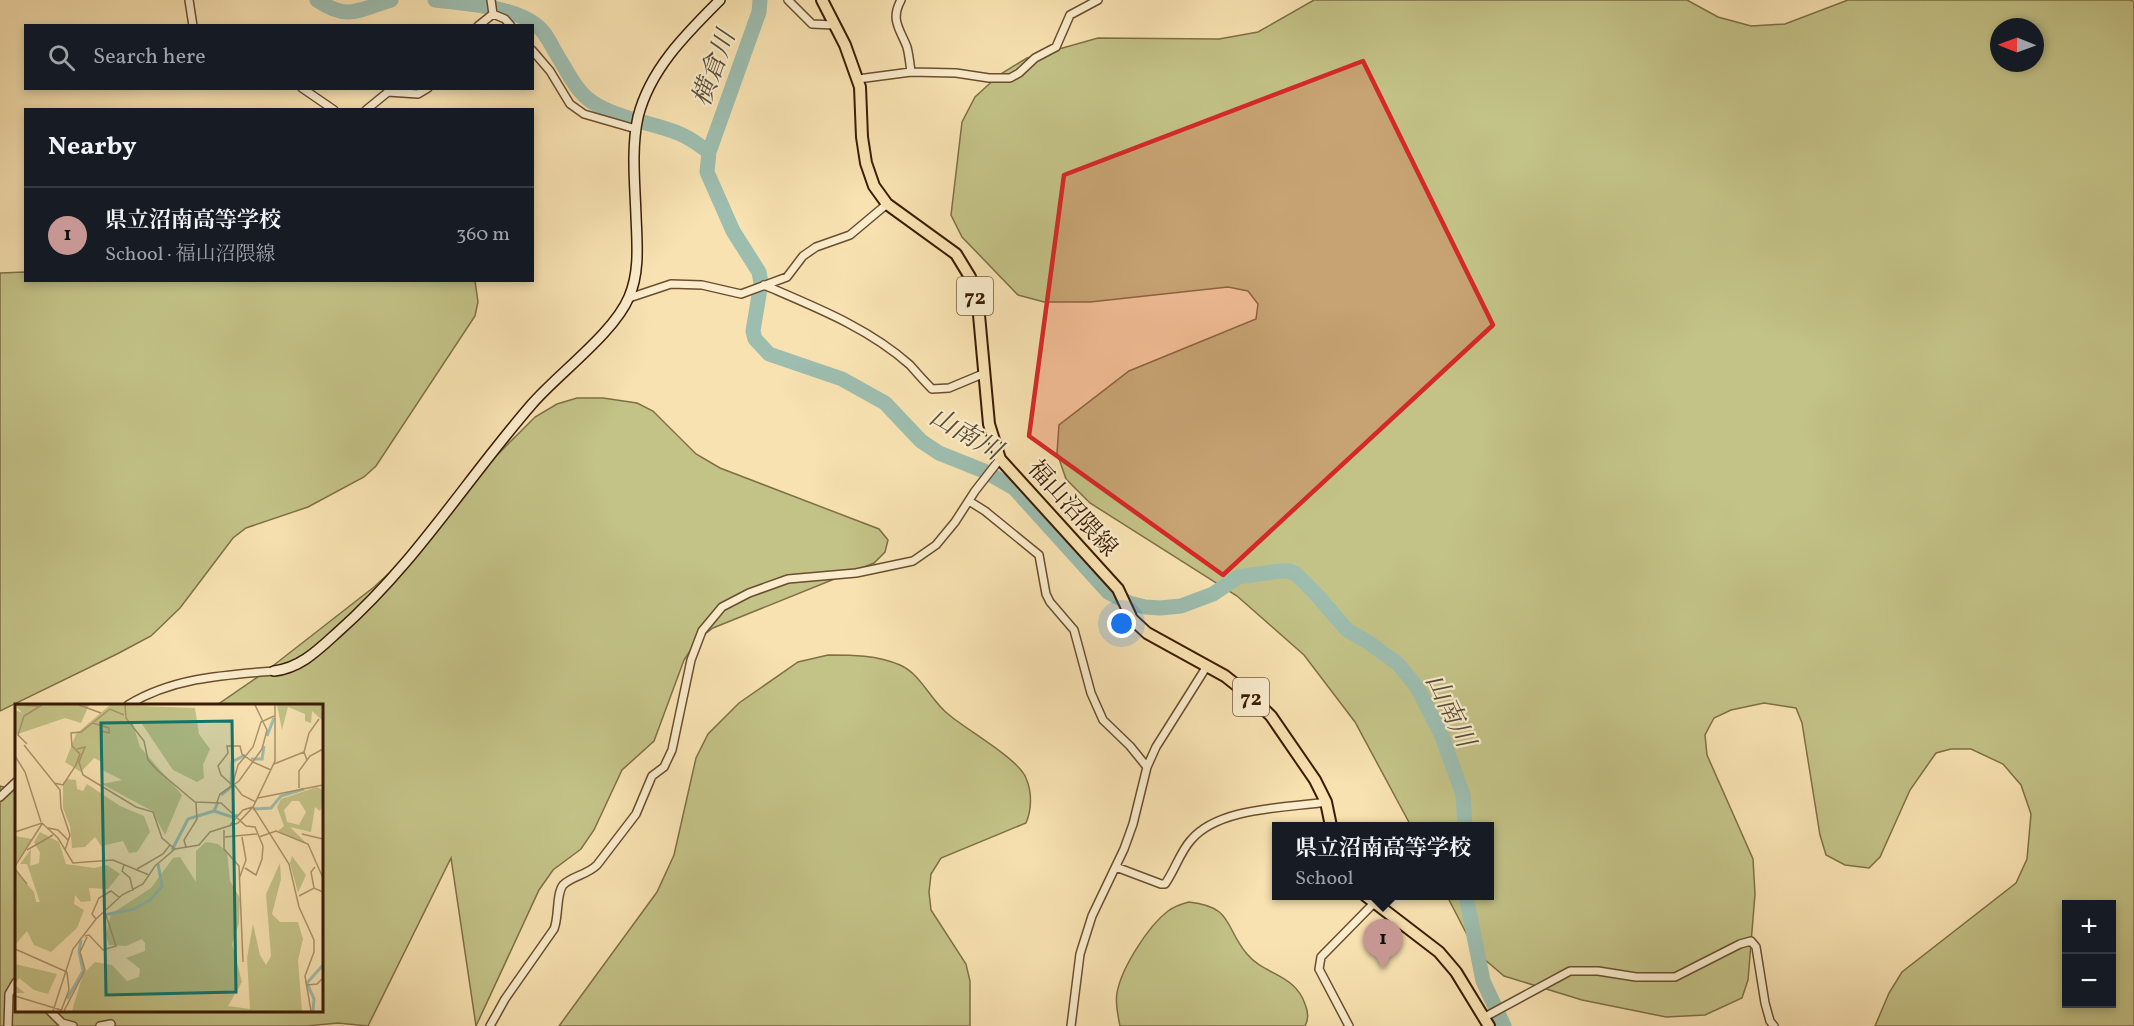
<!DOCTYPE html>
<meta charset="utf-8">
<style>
body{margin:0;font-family:Vollkorn,"Noto Serif JP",serif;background:#242831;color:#f1f3f6}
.controls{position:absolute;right:18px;bottom:18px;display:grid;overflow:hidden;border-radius:0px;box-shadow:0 3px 9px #0003}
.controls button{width:54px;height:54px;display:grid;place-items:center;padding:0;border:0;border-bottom:2px solid #363941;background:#171b24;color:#f1f3f6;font:30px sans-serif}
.compass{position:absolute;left:1990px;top:18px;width:54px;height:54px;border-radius:50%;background:#171b24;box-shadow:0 3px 9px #0003;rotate:271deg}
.you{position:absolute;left:1122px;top:624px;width:21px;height:21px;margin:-15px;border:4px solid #fff;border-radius:50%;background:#1a73e8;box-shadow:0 0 0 9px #1a73e833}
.badge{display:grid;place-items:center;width:39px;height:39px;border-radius:50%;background:#c59692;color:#111;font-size:20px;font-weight:700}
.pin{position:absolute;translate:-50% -50px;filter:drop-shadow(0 2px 3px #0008)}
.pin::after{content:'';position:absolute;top:32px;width:21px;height:18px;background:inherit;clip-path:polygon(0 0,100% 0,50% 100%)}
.popup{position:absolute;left:1272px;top:822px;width:222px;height:78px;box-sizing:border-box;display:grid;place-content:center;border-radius:0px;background:#171b24;filter:drop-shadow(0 2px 4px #0005);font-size:20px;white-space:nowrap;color:#9ea1a6}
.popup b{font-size:22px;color:#f1f3f6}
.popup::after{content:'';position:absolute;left:50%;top:100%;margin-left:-12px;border:12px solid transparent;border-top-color:#171b24}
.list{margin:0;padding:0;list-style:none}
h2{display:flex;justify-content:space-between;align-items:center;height:78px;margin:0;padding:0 24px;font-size:26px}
h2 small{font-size:20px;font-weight:400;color:#9ea1a6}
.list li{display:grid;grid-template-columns:39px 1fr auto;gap:18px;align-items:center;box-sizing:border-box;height:96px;padding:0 24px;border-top:2px solid #363941}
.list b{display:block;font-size:22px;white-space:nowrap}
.list p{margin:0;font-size:20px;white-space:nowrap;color:#9ea1a6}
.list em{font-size:20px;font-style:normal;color:#9ea1a6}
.icon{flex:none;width:33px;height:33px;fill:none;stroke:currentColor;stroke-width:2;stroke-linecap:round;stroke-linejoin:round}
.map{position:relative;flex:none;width:2134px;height:1026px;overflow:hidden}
.search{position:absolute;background:#171b24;box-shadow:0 3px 9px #0003;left:24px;top:24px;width:510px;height:66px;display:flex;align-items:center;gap:15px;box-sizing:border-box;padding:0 21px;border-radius:0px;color:#9ea1a6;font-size:22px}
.panel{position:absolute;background:#171b24;box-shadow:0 3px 9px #0003;left:24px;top:108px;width:510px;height:174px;border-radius:0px}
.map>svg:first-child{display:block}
.green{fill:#c3c287;stroke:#7e6f46;stroke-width:1.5;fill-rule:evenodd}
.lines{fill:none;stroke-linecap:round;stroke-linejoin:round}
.river{stroke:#9dbdaf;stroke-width:15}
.street-casing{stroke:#6a4e2f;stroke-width:10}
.secondary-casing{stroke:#3a1c04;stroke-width:12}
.primary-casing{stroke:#3a1c04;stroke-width:14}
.street{stroke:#faeccc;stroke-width:7}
.secondary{stroke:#faeccc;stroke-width:9}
.primary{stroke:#f8e2b1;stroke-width:10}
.marked{fill:#d62828;fill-opacity:0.2;stroke:#d62828;stroke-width:4.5;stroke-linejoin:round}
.labels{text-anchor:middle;stroke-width:4.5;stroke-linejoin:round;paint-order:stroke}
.shield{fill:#faeccc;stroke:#745a40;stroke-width:1.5}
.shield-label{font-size:22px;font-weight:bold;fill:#3a1c04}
.street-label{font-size:24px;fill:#3a1c04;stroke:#faeccc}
.water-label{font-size:26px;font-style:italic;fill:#584c37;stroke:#faeccc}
.inset-river{fill:none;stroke:#9dbdaf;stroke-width:3}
.inset-road{fill:none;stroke:#ac936c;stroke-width:1.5}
.view{fill:#0f766e;fill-opacity:0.15;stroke:#0f766e;stroke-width:3}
.inset-edge{fill:none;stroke:#3a1c04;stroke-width:3}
</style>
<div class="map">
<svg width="2134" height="1026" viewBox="0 0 2134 1026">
<rect width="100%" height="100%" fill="#f8e2b1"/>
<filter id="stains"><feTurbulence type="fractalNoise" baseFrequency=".00333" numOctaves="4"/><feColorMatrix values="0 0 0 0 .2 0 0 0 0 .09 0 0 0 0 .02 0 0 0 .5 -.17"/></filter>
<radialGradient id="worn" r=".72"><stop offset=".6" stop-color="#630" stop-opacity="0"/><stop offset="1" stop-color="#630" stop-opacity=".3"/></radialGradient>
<path class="green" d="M1314,0H1687L1718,17L1751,26L1785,24L1848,0H2131L2134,2V1026H1875L1889,993L1902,972L2016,883L2027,859L2031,814L2021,785L2003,764L1971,749H1951L1936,753L1910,790L1880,857L1869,868L1845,865L1826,855L1820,835L1802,723L1796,708L1764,703L1731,710L1714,718L1705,735L1707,755L1753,859L1755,894L1748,980L1742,998L1705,1015L1666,1017L1582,1000L1504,976L1476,952L1447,896H1490V826H1411L1355,722L1304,655L1237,596L1090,503L1066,479L1057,453L1059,425L1129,371L1256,319L1258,304L1248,291L1228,287L1090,302H1044L1018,295L962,237L951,215L962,122L975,97L999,75L1027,58L1098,38L1219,39L1258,32ZM1999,27H2035V63H1999ZM2066,904H2112V1004H2066Z
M25,272L26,280L475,281L478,302L475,316L376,466L364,477L308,507L246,528L233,538L180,608L151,636L117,654L0,711V273Z
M577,398H603L637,403L653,411L696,454L720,468L879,529L888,540L885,552L874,563L713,628L697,640L684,660L654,741L622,770L594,830L581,849L553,870L539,890L476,1026L451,858L368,1026L338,1023L307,1026H0V786L16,790V1010H321V705H217L265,672L374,587L417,547L488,464L535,417L557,404Z
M828,655C852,655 877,655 900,665C921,674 931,701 948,714C965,729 1019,759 1026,778C1032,792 1032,809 1026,823L941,858L931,874L929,892L931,910L966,964L970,981V1026H559L657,892L674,855L696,758L708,734L739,703L798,662Z
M1189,902C1234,907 1224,927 1247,954C1264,975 1295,974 1305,1004C1308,1011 1309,1019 1305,1026H1120C1118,1016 1115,1003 1117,993C1121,969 1148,926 1168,911C1175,906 1181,904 1189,902Z"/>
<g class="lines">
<path class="river" d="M317,0C348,21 358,10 391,0
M435,0C465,4 512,6 536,25C546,32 551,45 557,55C568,72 575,90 592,102C618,119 650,122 678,133C689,137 699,145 709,152
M760,0L759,12L709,152L707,172L733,231L759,272L761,283L753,331L755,339L769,354L842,379L885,403L921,441L939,453L984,471L1014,488L1108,592L1129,603L1145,607L1160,608L1181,606L1213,594L1238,577L1280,571H1289L1296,574L1316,594L1347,630L1368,642L1398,664L1417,687L1442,736L1463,795L1465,826
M1466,896L1483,981L1504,1026"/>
<defs>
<path id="street" d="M189,0L193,26
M491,0L493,14
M788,0L812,24L834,25
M901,0C890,20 900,29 907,47C909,55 910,64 911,72
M493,14L505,19L511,26
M478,26L493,14
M532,50L550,71L570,104L584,114L636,129
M858,79L911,72L956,73L989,78H1010L1019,73L1035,58L1056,47L1070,15L1098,0
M302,88L334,110
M366,110L388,92L418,94L428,88
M764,285C815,307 869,328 910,365C917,373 924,381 932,389L949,388L985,373
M629,298L671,284L702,285L741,294L787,277L803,256L816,247L850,235L887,204
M969,501L985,511L1039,555L1046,594L1050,602L1074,630L1091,693L1103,720L1130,746L1147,767
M128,705C172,678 223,675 274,671
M0,797L16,782
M1116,867L1161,884H1165C1175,870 1180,852 1191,840C1219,807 1286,808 1326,802
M49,1010L62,1023L73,1026
M1483,1018L1570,971H1598L1636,977H1675L1740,944L1751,941L1756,947L1765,1003L1770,1021L1774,1026
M8,1026L9,994L16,982
M100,1026L111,1024
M490,1026L505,999L554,929C559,917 556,894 563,885C572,876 587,875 597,865L636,814L652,776L664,767L672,750L691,660L702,631L722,607L749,593L788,579L856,573L913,561L936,545L955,522L975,491L1000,459
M1071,1026L1080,954L1092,916L1124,849L1133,824L1147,767L1156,747L1207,666
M1349,1026L1319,969L1321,957L1374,903"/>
<path id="secondary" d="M274,671C301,668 319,649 339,631C415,564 466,480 532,404C559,373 614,333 629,297C640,272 637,243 636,216C635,184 631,149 638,117C650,69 687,33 720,0"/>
<path id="primary" d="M822,0L845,45L860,87L862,137L866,163L874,186L887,204L956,254L970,277L978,304L989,424L1000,459L1118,589L1132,619L1147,633L1225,676L1249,695L1271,716L1315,780L1326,802L1331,826
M1366,896L1439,952L1456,972L1489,1026"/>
</defs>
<use href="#street" class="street-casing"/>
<use href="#secondary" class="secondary-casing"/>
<use href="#primary" class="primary-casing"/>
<use href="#street" class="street"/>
<use href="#secondary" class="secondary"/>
<use href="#primary" class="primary"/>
</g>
<path class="marked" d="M1363,61L1493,325L1223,575L1029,436L1064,175Z"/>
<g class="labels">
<g class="shield">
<rect x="957" y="277" width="36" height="38" rx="4.5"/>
<rect x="1233" y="678" width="36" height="38" rx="4.5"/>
</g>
<g class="shield-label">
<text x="975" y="304">72</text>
<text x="1251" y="705">72</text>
</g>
<g class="street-label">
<text transform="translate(1073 508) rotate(48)" y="8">福山沼隈線</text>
</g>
<g class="water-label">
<text transform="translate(713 68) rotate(-70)" y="9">横倉川</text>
<text transform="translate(966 433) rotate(30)" y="9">山南川</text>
<text transform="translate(1451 710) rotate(64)" y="9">山南川</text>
</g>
</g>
<g transform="translate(15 704)">
<rect width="308" height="308" fill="#f8e2b1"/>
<path d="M0,1H74L66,19L50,14L0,31V6L7,9ZM95,1L180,4L184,30L195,45L188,61L189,74L182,78L158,66L125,17H117L125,43L167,91L150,131L137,107L87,80L107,76L87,66V58L79,54L66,68L50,58L61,30ZM262,1H307V16L297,7L296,19L290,17V10L273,3L267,26ZM52,75L61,76L62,85L68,87L72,80L105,102L129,112L135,128L122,148L114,149L108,137L86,142L80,133L70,143L57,144L55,122L48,104V79ZM302,83L307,86V102L305,107L300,103L296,128L275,123L292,140L263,127L269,122L262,103L266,95ZM277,97H284L291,108L284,121L272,118L269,106ZM25,128L44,138L51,160L79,164L92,161L105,170L93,185L74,184L76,197L66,198L60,191L59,200L69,206L62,224L36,248L19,241L12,227L0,241V166L19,188L21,198H25L12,160H5L16,145L15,162L24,159L25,149L19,138ZM0,132L17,135L0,160L1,144ZM191,138L203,140L212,148L215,177L225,194L224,219L217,240L227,278L213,302L235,305L232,254L238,220L245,251L251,261L256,252L251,190L265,159L266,175L257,210L265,218H283L288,235L283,256L287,307H57L68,270L80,258L97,261L112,277L124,273L125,265L111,254L130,247V239L127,235L111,242L94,241L91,231L96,210L136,184L158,154L165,153L181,178V147ZM277,152L291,171L283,189L275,159ZM0,260L42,270L33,290L19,286L4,274L0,281L10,289H0Z" fill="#c3c287" fill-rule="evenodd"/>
<path class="inset-river" d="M252,32L259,14M236,55H247L249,42M206,91L216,83L217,58L230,51M238,105L256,104L266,92L289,85M199,107L217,113L223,111M157,146L173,115L199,107L203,98M89,211L119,205L135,196L147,182L143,160M52,295L68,267L64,247L66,236M298,307L299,295L292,279L308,261"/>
<path class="inset-road" d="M0,1L23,2M64,1L86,9M110,1L111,14L129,37L133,56L142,66L180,98L206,99L231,122L240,123L248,142L247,155L241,171L230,164M78,19L94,24V29L87,27V33M12,40L3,31L9,12L27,1M9,41L45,86L46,104L55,131L50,146M62,45L70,43L64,58L68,71L121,103L138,108L147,134L160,145M0,52L10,68L26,118M292,56L289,48L294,29L304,15M238,58L256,66M259,60L289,48M39,79L48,81L61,61L65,50L57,42L56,29L66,28L95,5L109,11M216,80L206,71L203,62L213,49L212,42H225L227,50L238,58M284,84V67L295,52L308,45M243,94L308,81M202,98L205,90L224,77L247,45L252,26L240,1M241,98L227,91L218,79L223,61L238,43L246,18L259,12M215,121L228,106L238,103L274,160L284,203L299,236V248L290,272L296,307M33,124L43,126L53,136M209,126V145L224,162L228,258M0,128L27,119L43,134L58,159L98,156L134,171M287,130L308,135M210,133L242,130M244,133L261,127L293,140L308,174M171,143L169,136L182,115L181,99M12,146L38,131M109,161L107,167L115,174L118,187M0,162L27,120M0,165L12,180M122,165L148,150L155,141M224,175L231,156L227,133M299,184L296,168L300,163M284,192L299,184L308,188M81,215L77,210L84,194L96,187L105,194M70,232L74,231L88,246L101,242L90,208M0,245L52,268M292,281L302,280L308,274M0,292L46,306M38,307L58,245L81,215L107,191L128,180L140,162L160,145L184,141L195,128L223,119L238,103L260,57V1M46,307L54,286L52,268M49,307L70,266L65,248L72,233"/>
<path class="view" d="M217,17L221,288L91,291L86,19Z"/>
<rect width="308" height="308" class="inset-edge"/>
</g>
<rect width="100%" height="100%" filter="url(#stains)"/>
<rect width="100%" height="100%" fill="url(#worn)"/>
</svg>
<div class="controls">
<button>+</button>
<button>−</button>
</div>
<svg class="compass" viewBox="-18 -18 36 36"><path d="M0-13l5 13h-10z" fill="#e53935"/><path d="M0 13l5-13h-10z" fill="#9ea1a6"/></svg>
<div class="you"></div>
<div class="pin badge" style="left:1383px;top:969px">1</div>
<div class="popup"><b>県立沼南高等学校</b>School</div>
<div class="search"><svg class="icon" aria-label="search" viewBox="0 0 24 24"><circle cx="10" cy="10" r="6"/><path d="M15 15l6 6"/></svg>Search here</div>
<section class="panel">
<h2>Nearby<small></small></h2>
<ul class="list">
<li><span class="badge">1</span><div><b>県立沼南高等学校</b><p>School · 福山沼隈線</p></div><em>360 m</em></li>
</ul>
</section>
</div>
